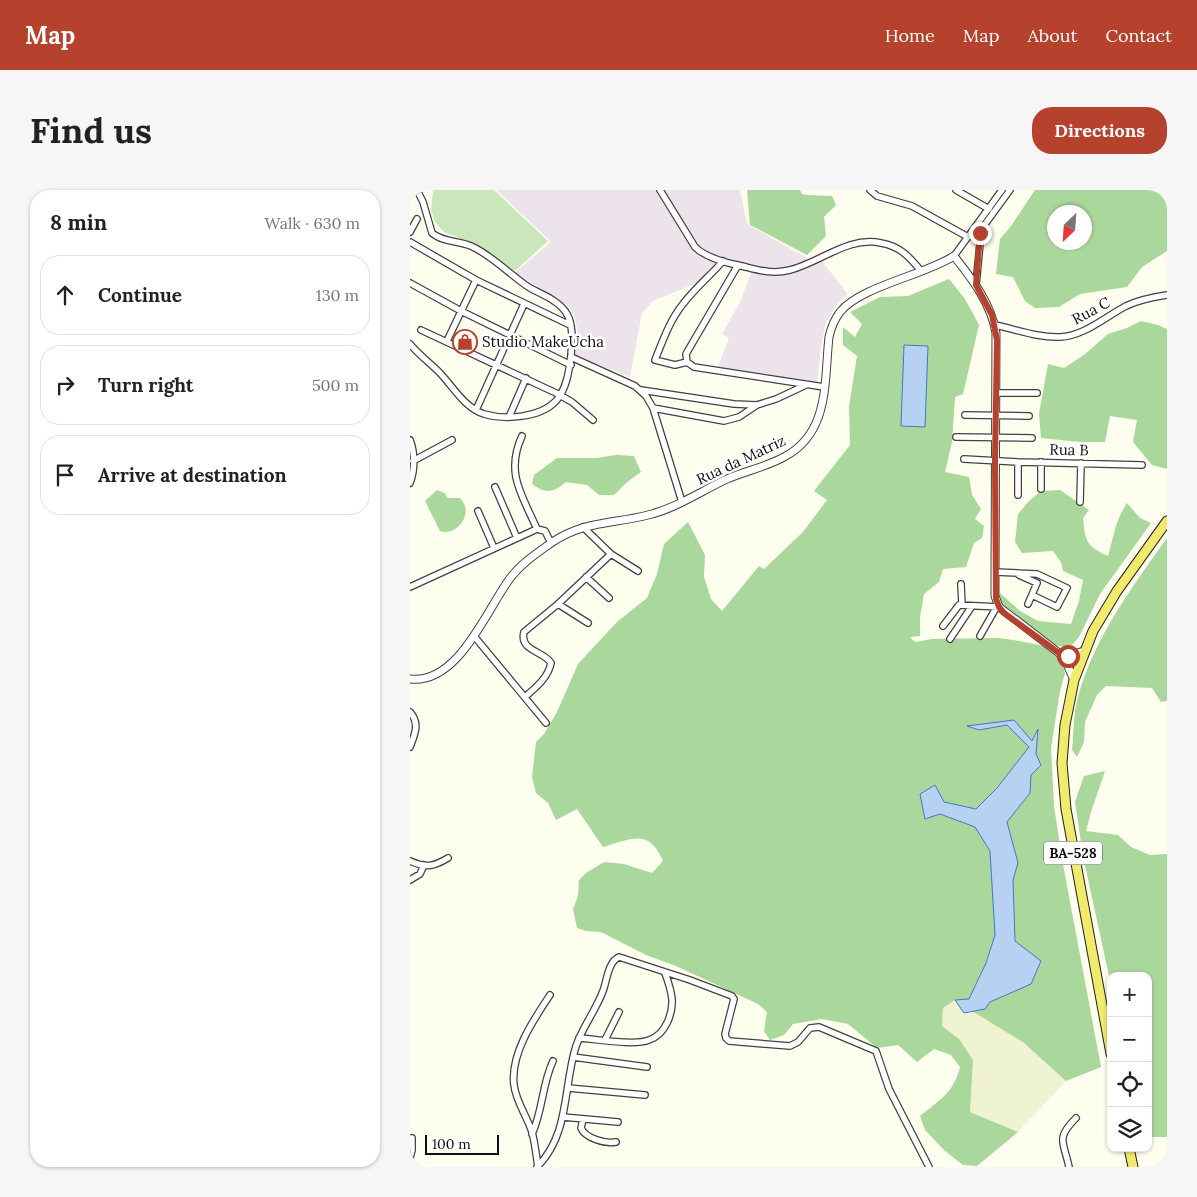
<!DOCTYPE html>
<meta charset="utf-8">
<style>
body{margin:0;font-family:Lora,serif;background:#f6f6f6;color:#222}
.controls{position:absolute;right:15px;bottom:15px;display:grid;overflow:hidden;border-radius:10px;box-shadow:0 1px 4px #0004}
.controls button{width:45px;height:45px;display:grid;place-items:center;padding:0;border:0;border-bottom:1px solid #e0e0e0;background:#fff;color:#222;font:25px sans-serif}
.compass{position:absolute;left:637px;top:15px;width:45px;height:45px;border-radius:50%;background:#fff;box-shadow:0 1px 4px #0004;rotate:205deg}
.scale{position:absolute;left:15px;bottom:12px;width:74px;box-sizing:border-box;padding-left:5px;border:2px solid #0e0e0e;border-top:0;font-size:14px;line-height:18px;white-space:nowrap;color:#0e0e0e;-webkit-text-stroke:4px #fff;paint-order:stroke}
.stop{position:absolute;width:15px;height:15px;margin:-11px;border:4px solid #b6412d;border-radius:50%;background:#fff}
.stop.end{background:#b6412d;border-color:#fff;box-shadow:0 1px 5px #0008}
.list{margin:0;padding:0;list-style:none}
h2{display:flex;justify-content:space-between;align-items:center;height:65px;margin:0;padding:0 20px;font-size:21px}
h2 small{font-size:16px;font-weight:400;color:#767676}
.list li{display:grid;grid-template-columns:32px 1fr auto;gap:15px;align-items:center;box-sizing:border-box;height:80px;margin:0 10px 10px;padding:0 10px;border:1px solid #e0e0e0;border-radius:20px}
.list b{display:block;font-size:19px;white-space:nowrap}
.list em{font-size:16px;font-style:normal;color:#767676}
.icon{flex:none;width:28px;height:28px;fill:none;stroke:currentColor;stroke-width:2;stroke-linecap:round;stroke-linejoin:round}
.map{position:relative;flex:none;width:757px;height:977px;overflow:hidden;border-radius:20px}
header{display:flex;align-items:center;gap:30px;box-sizing:border-box;height:70px;padding:0 25px;background:#b6412d;color:#fff}
header strong{font-size:24px}
nav{display:flex;gap:28px;margin-inline-start:auto;font-size:18px}
.intro{display:flex;align-items:center;justify-content:space-between;box-sizing:border-box;height:120px;padding:0 30px}
h1{margin:0;font-size:35px}
.button{padding:12px 22px;border-radius:20px;background:#b6412d;color:#fff;font-size:18px;font-weight:700}
main{display:flex;gap:30px;padding:0 30px}
aside{flex:1;background:#fff;border-radius:20px;box-shadow:0 1px 4px #0004}
.map>svg:first-child{display:block}
.industrial{fill:#ece3eb}
.farmland{fill:#eff3d1}
.green{fill:#c9e7bb}
.forest{fill:#aad79b;fill-rule:evenodd}
.water{fill:#b7d1f3;stroke:#4278c6}
.lines{fill:none;stroke-linecap:round;stroke-linejoin:round}
.minor-casing{stroke:#414141;stroke-width:8}
.tertiary-casing{stroke:#414141;stroke-width:9}
.primary-casing{stroke:#1f1f1f;stroke-width:11}
.minor{stroke:#fff;stroke-width:5.5}
.tertiary{stroke:#fff;stroke-width:7}
.primary{stroke:#f1ea6c;stroke-width:9}
.route{stroke:#b6412d;stroke-width:6}
.labels{text-anchor:middle;stroke-width:5;stroke-linejoin:round;paint-order:stroke}
.shield{fill:#fff;stroke:#565656;stroke-width:1}
.shield-label{font-size:14px;font-weight:bold;fill:#0e0e0e}
.street-label{font-size:15px;fill:#0e0e0e;stroke:#fff}
.poi-label{font-size:15px;fill:#0e0e0e;stroke:#fff;text-anchor:start}
</style>
<header>
<strong>Map</strong>
<nav><a>Home</a><a>Map</a><a>About</a><a>Contact</a></nav>
</header>
<div class="intro"><h1>Find us</h1><a class="button">Directions</a></div>
<main>
<aside>
<h2>8 min<small>Walk · 630 m</small></h2>
<ul class="list">
<li><svg class="icon" aria-label="ahead" viewBox="0 0 24 24"><path d="M12 20V5M6 11l6-6 6 6"/></svg><div><b>Continue</b></div><em>130 m</em></li>
<li><svg class="icon" aria-label="right" viewBox="0 0 24 24"><path d="M7 20v-9h11M14 6l5 5-5 5"/></svg><div><b>Turn right</b></div><em>500 m</em></li>
<li><svg class="icon" aria-label="arrive" viewBox="0 0 24 24"><path d="M6 21V4h12l-3 4 3 4H6"/></svg><div><b>Arrive at destination</b></div></li>
</ul>
</aside>
<div class="map">
<svg width="757" height="977" viewBox="0 0 757 977">
<rect width="100%" height="100%" fill="#fefeef"/>
<path class="industrial" d="M86,0H330L337,34L397,68L396,75L398,77L411,70L438,104L429,112L416,132L411,157L407,193L308,177L319,148L312,144L330,112L341,83L310,73L292,91L243,111L232,123L220,187L164,165L169,150L165,128L159,117L105,82L141,52Z"/>
<path class="farmland" d="M545,810L614,853L656,891L608,942L560,922L563,870L532,836L533,818Z"/>
<path class="green" d="M23,0H84L138,51L105,81L64,54L34,42L25,32L21,20Z"/>
<path class="forest" d="M337,0H390L392,4L397,5L422,6L426,15L414,27L416,46L397,65L340,35Z
M625,0H757V61L732,77L717,97L670,104L649,117L625,118L615,111L603,87L586,84L590,49L601,36ZM644,22H674V52H644Z
M539,89L555,109L569,135L553,204L545,207L542,252L535,282L559,287L562,305L571,319L565,329L574,336L572,348L564,353L556,377L533,379L529,392L514,404L510,427V446L500,447L505,452L522,449L589,448L609,451L634,456L646,467L653,476L655,483L650,501L641,558L644,616L652,669L691,877L656,891L614,853L562,821L554,823L545,810L533,818L532,836L549,849L563,870L560,922L608,942L567,976L553,975L534,960L515,940L510,926C530,910 544,902 550,877L541,865L524,859L507,872L488,855L467,858L438,834L412,829L383,834L374,845L360,850L354,841L357,822L348,814L266,776L236,765L191,742L176,741L167,738L163,719L168,706L169,690L176,683L194,672L214,674L242,683L253,671C239,638 221,649 193,657L167,619L146,630L138,613L126,603L122,587L126,552L134,544L147,522L168,474L207,432L237,408L247,384L254,354L278,332L295,365L294,387L301,409L312,421L349,376L354,379L393,342L417,310L404,301L440,255L439,217L447,166L433,155V137L445,147L452,134L440,122L470,107L498,106Z
M731,131L748,135L757,139V279L742,275L723,252L727,230L700,226L695,252H670L631,248L629,224L638,174L654,178L674,165L698,144L717,138Z
M206,265L224,266L231,282L216,293L204,305H189L177,295L156,292C143,303 136,304 122,294L124,285L147,268H186Z
M27,300L35,303L37,308H50C52,311 54,313 55,316C59,330 44,346 30,341L15,311Z
M650,300L679,320L673,328C675,351 676,356 698,366C704,346 705,331 717,313L730,328L741,333L690,404L669,447L662,455L654,457L644,455L589,411L590,403L610,421L628,431L661,434L669,411L673,390L653,381L651,372L643,361L612,363L605,352L608,324L619,311L631,301Z
M757,348V511L751,512L742,498L696,496L687,505L675,532L674,552L667,567L662,560C664,543 663,523 668,507C684,448 722,397 757,348Z
M695,581L681,622L676,641L708,645L721,657L740,665L757,664V947H738V786H701V795L673,666L665,612L674,586Z"/>
<path class="water" d="M494,155L518,156L515,237L491,236Z
M604,530L622,551L628,539L626,564L631,575L621,585L620,603L597,632L608,673L603,690L605,751L631,771L621,794L580,812L575,819L554,823L545,810L559,809L576,773L585,745L580,661L565,637L530,624L515,629L510,604L525,595L534,612L566,619L587,598L619,557L597,535L569,540L557,536Z"/>
<g class="lines">
<defs>
<path id="minor" d="M250,0L285,57C295,67 313,72 327,75C346,79 360,85 380,80C411,72 438,46 471,53C489,56 499,66 511,81
M460,0L467,6L502,16L558,47
M546,0L579,19
M0,42L7,29
M0,52L66,90L160,135
M544,66L592,0
M0,93L51,121L161,175
M566,95L571,43L573,37L600,0
M585,135C605,139 628,148 650,147C674,146 695,127 716,116C729,110 743,107 757,105
M11,140L146,203L162,212L183,230
M37,151L66,90
M0,154C9,165 20,173 30,183C43,197 55,218 74,224C95,230 130,228 146,211C157,198 159,181 161,165C162,151 164,133 155,121C147,110 131,104 120,98C100,85 83,66 61,56C49,51 32,52 22,43L13,12L7,0
M161,167L225,196L236,206L243,218L272,312
M277,172L265,175L245,170C253,150 260,130 273,114C285,98 300,86 313,71
M277,172L284,177L414,197
M277,172L276,164L328,75
M231,200L324,214L347,215L366,209L396,195
M586,203H627
M243,218L314,231L329,227L347,215
M66,220L114,114
M555,225L619,226
M99,227L116,188
M112,246C95,283 112,305 127,339
M546,247L622,248
M0,250C5,263 5,280 0,293
M554,269L608,272L732,275
M3,271L42,250
M631,272V299
M85,297L107,348
M608,305V272
M670,312L671,273
M68,321L84,358
M173,337L201,364L228,381
M585,382L627,384L657,398L647,417L622,405
M609,385L627,393L618,414
M176,387L199,408
M551,394L552,415
M0,397L127,339L135,341L141,353
M148,414L178,433
M533,436L549,415L589,417
M64,446L136,533
M570,446L586,418
M540,449L562,416
M115,507C126,497 138,488 141,473C134,461 109,461 114,442L148,414L201,364
M0,522C10,533 5,544 0,557
M0,671C16,678 23,677 38,668
M0,690L10,684L14,675
M169,848C186,849 224,856 239,850C255,845 263,824 262,809C261,800 258,791 255,783
M195,850L209,822
M163,867L237,877
M158,898L235,905
M153,927L208,932
M173,929L171,938C175,948 195,954 206,952
M122,944C133,920 132,894 143,871
M0,948H2V960L0,968
M128,976C126,965 125,953 122,942C117,926 106,912 104,895C100,864 124,829 140,805
M127,977C160,944 153,897 166,856C173,836 186,820 193,801C197,790 198,772 209,767L280,790L322,806L324,809L315,844L316,848L319,851L380,856L388,852L400,838L409,837L466,861L479,899L519,977
M659,977C654,952 645,949 666,928"/>
<path id="tertiary" d="M649,463L658,466L674,461
M0,489C49,495 77,418 101,387C112,373 127,363 141,353C173,331 203,334 238,325C267,318 291,301 317,289C335,281 356,277 374,267C420,243 414,192 419,147C421,138 424,130 430,122C451,96 515,85 544,66C562,89 581,113 586,143L585,389V406L589,417L649,463L656,472L664,490"/>
<path id="primary" d="M701,864L656,619L652,573L655,535L664,490L683,441L707,401L757,331
M719,958L723,977"/>
</defs>
<use href="#minor" class="minor-casing"/>
<use href="#tertiary" class="tertiary-casing"/>
<use href="#primary" class="primary-casing"/>
<use href="#minor" class="minor"/>
<use href="#tertiary" class="tertiary"/>
<use href="#primary" class="primary"/>
</g>
<g class="lines">
<path class="route" d="M570,43L566,95L582,125L587,150L585,271L586,409L589,417L594,423L649,463L658,466"/>
</g>
<defs>
<symbol id="shop-ring" viewBox="-11 -11 22 22"><circle r="9.5" fill="#fff" stroke="#b6412d" stroke-width="1.5"/><path d="M-5-2.5h2.3a2.7 3.5 0 0 1 5.4 0H5L5.5 6h-11ZM-1.5-2.5h3a1.5 2.3 0 0 0-3 0Z" fill="#b6412d"/></symbol>
</defs>
<g fill-rule="evenodd">
<use href="#shop-ring" x="41" y="138" width="28" height="28"/>
</g>
<g class="labels">
<rect class="shield" x="634" y="651.5" width="58" height="23" rx="4"/>
<g class="shield-label">
<text x="663" y="668">BA-528</text>
</g>
<g class="street-label">
<text transform="translate(681 121) rotate(-28)" y="5">Rua C</text>
<text transform="translate(659 260) rotate(1)" y="5">Rua B</text>
<text transform="translate(331 270) rotate(-25)" y="5">Rua da Matriz</text>
</g>
<g class="poi-label">
<text x="72" y="157">Studio MakeUcha</text>
</g>
</g>
</svg>
<div class="controls">
<button>+</button>
<button>−</button>
<button><svg class="icon" aria-label="locate" viewBox="0 0 24 24"><circle cx="12" cy="12" r="6"/><path d="M12 2v4M12 18v4M2 12h4M18 12h4"/></svg></button>
<button><svg class="icon" aria-label="layers" viewBox="0 0 24 24"><path d="M12 4l9 5-9 5-9-5zM3 14l9 5 9-5"/></svg></button>
</div>
<svg class="compass" viewBox="-18 -18 36 36"><path d="M0-13l5 13h-10z" fill="#e53935"/><path d="M0 13l5-13h-10z" fill="#767676"/></svg>
<div class="scale">100 m</div>
<div class="stop" style="left:658px;top:466px"></div>
<div class="stop end" style="left:570px;top:43px"></div>
</div>
</main>
